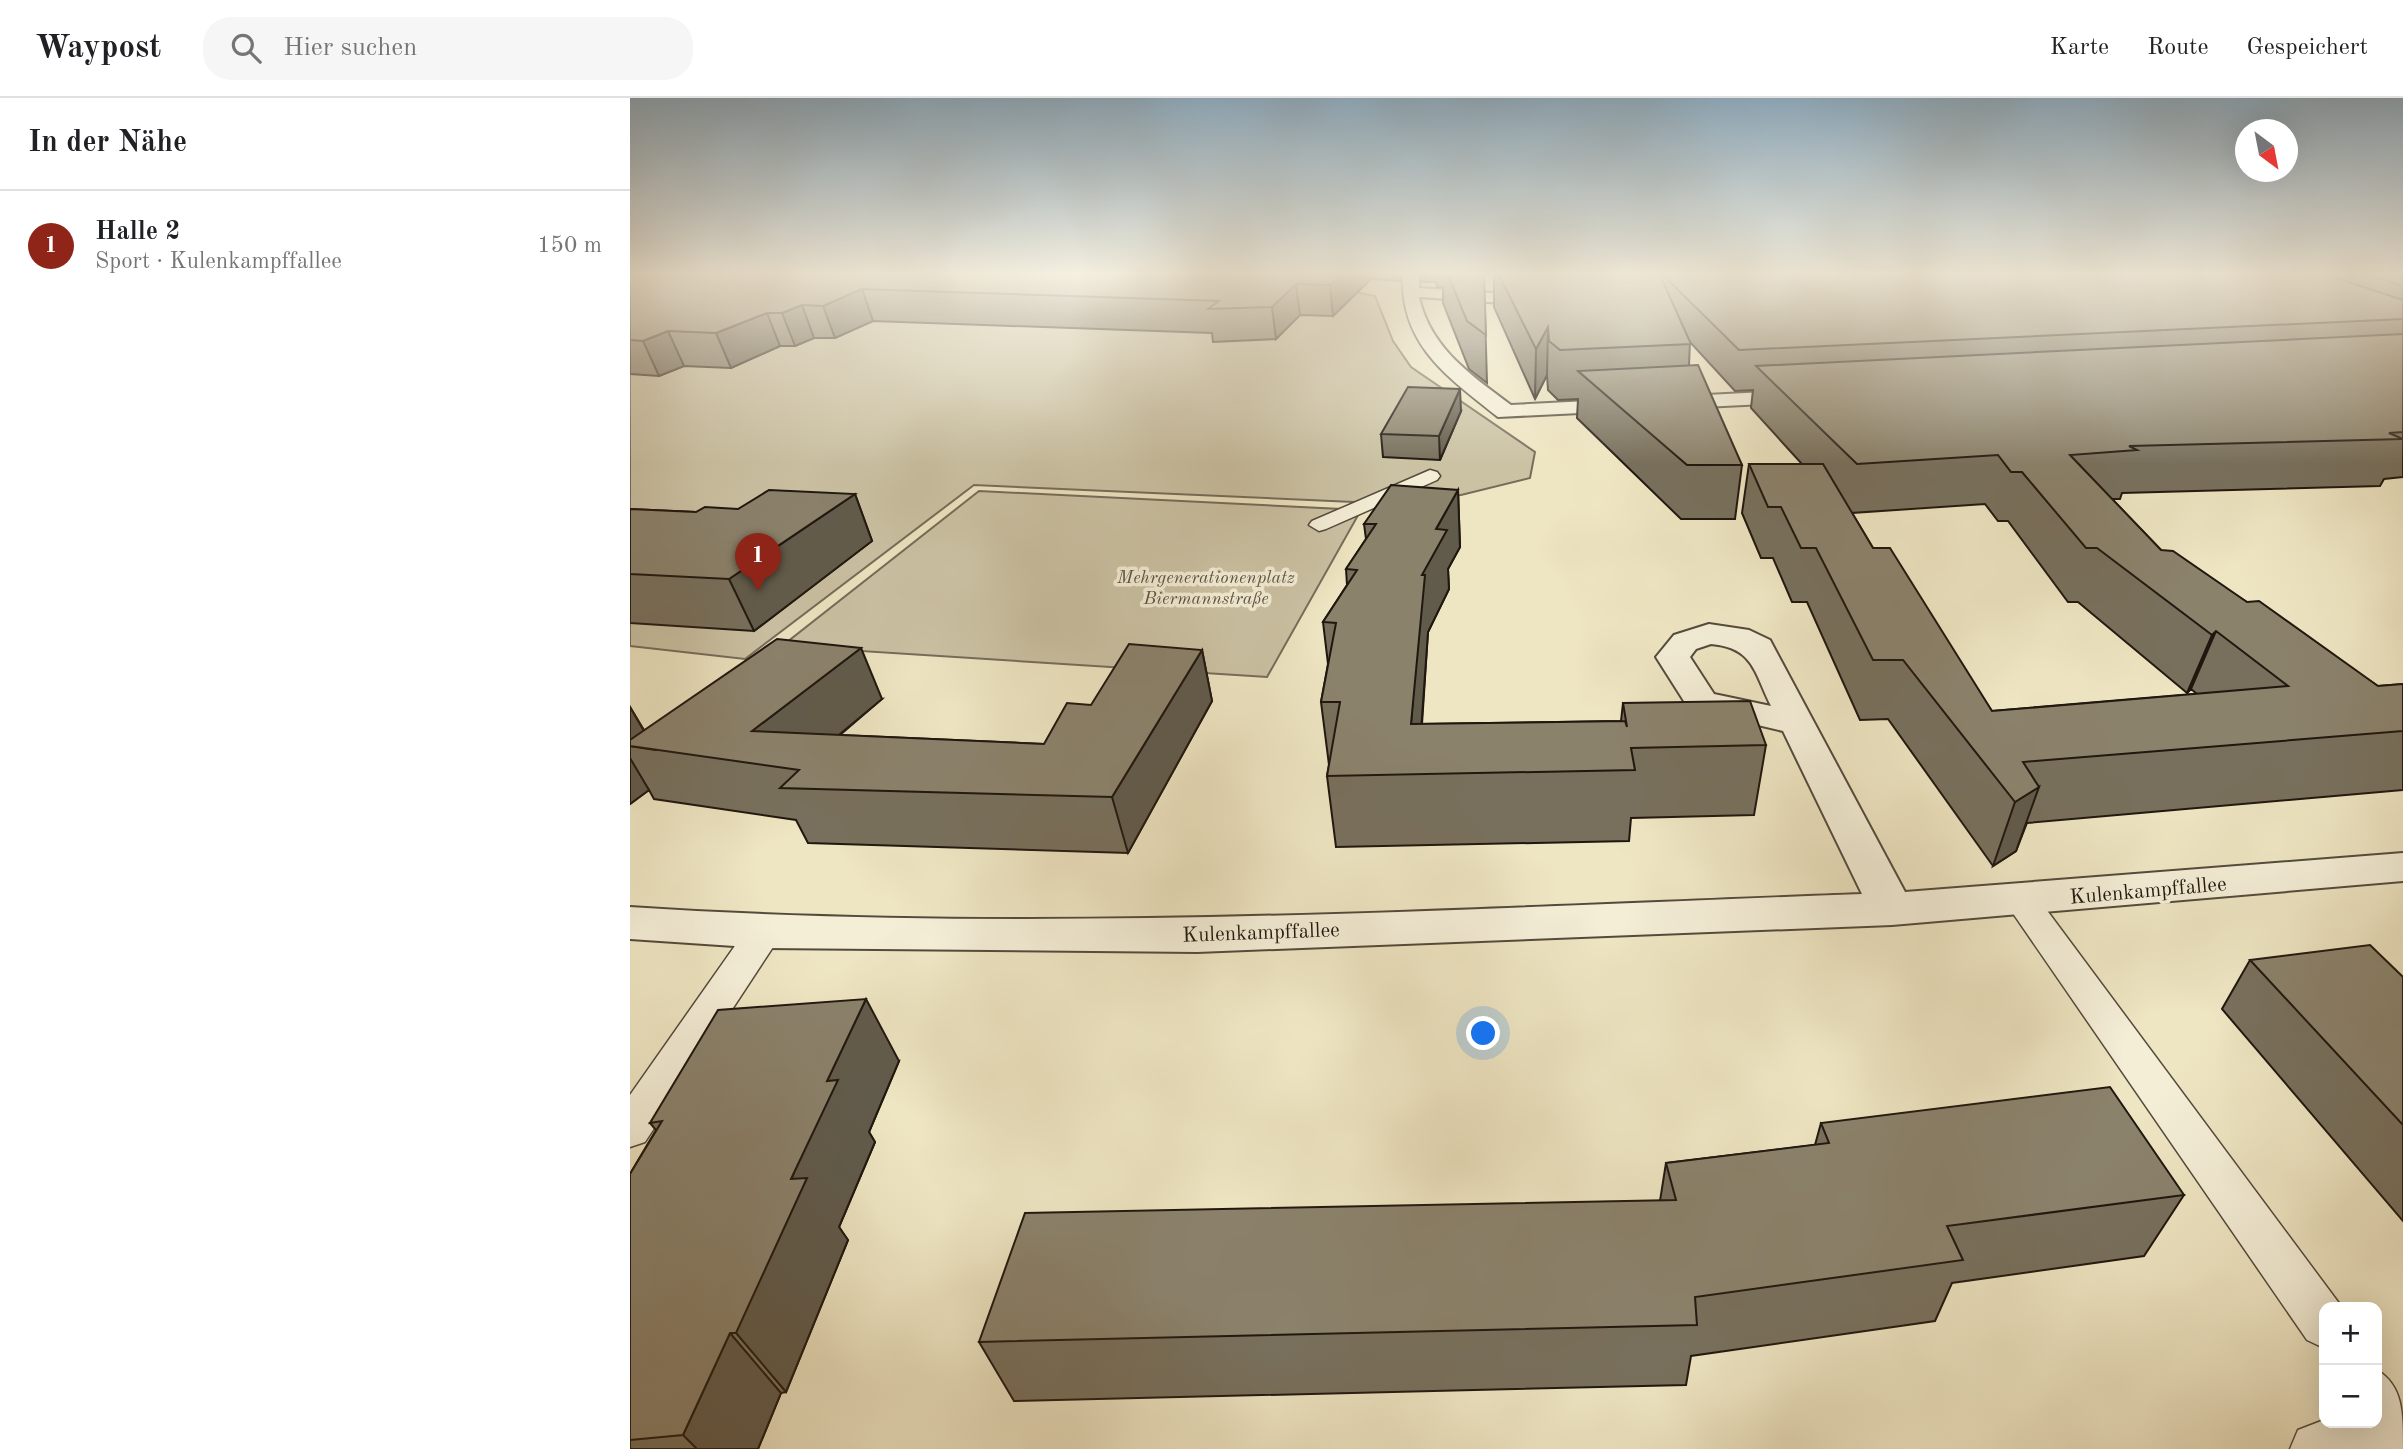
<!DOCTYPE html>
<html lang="de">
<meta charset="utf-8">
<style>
body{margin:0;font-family:"Old Standard TT",serif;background:#f6f6f6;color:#202124}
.controls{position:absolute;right:21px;bottom:21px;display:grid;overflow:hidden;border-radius:14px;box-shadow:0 7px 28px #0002}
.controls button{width:63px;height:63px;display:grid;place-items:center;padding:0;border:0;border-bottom:2px solid #e0e0e0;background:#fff;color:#202124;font:35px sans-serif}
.compass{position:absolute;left:1605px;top:21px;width:63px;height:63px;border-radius:50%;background:#fff;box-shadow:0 7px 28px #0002;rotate:148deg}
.you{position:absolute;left:854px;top:936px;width:24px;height:24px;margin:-18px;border:5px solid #fff;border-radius:50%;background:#1a73e8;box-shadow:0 0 0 10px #1a73e833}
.badge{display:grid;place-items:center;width:46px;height:46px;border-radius:50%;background:#8f2418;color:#fff;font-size:23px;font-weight:700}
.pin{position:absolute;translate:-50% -58px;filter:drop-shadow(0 2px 4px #0008)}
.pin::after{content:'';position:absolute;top:37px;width:24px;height:21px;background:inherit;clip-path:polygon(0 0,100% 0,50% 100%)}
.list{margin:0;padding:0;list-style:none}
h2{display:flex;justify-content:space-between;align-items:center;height:91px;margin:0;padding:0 28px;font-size:30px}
h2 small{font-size:23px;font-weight:400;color:#757577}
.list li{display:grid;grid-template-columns:46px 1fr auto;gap:21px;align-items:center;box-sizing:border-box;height:112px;padding:0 28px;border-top:2px solid #e0e0e0}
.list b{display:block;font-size:26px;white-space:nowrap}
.list p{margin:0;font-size:23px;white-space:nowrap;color:#757577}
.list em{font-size:23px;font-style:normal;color:#757577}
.icon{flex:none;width:38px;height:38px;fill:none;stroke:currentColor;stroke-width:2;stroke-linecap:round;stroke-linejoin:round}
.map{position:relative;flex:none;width:1773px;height:1351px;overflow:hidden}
header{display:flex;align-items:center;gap:42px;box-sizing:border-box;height:98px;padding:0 35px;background:#fff;border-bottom:2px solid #e0e0e0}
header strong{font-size:33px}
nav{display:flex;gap:38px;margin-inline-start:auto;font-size:24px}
.search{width:490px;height:63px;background:#f6f6f6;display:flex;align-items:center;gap:18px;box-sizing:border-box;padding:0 24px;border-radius:28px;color:#757577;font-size:26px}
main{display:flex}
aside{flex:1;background:#fff}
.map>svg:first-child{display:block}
.green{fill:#cbc2a4;stroke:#766c5a;stroke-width:2}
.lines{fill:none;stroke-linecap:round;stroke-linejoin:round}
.lane-casing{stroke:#544a3c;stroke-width:3}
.street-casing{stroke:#544a3c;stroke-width:4}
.lane{fill:#f4eed7;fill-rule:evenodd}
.street{fill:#f4eed7;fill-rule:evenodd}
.wall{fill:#78705d;stroke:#20170f;stroke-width:2;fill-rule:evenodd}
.shaded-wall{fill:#615b4c;stroke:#20170f;stroke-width:2}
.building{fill:#8b826c;stroke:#20170f;stroke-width:2}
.labels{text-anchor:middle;stroke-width:7;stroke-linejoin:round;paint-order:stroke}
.far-park-label{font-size:18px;font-style:italic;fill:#5c5343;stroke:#f4eed7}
.street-label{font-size:21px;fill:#20170f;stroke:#f4eed7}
</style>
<header>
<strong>Waypost</strong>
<div class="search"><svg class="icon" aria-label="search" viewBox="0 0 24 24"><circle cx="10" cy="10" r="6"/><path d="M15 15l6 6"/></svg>Hier suchen</div>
<nav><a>Karte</a><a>Route</a><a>Gespeichert</a></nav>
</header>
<main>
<aside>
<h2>In der Nähe<small></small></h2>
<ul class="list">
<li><span class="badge">1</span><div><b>Halle 2</b><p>Sport · Kulenkampffallee</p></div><em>150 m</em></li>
</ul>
</aside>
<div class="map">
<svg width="1773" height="1351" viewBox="0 0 1773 1351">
<rect width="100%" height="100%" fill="#eee5c2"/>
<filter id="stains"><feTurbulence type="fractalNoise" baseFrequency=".00286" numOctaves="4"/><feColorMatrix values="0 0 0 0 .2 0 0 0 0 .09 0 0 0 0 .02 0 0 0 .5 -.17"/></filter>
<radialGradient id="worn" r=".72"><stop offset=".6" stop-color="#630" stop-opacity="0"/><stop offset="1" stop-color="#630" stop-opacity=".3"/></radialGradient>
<path class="green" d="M642,177L745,198L763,243L781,269L905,354L900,380L831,397L746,405L344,387L115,561L0,548V216Z
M349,393L731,412L637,579L152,548Z"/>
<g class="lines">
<defs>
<path id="lane" d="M800,372L807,374L810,378L807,382L696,431L689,433L679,427L682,423Z
M1392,791L1404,795L1711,1208L1694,1209V1250L1677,1242L1380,811L1375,803L1380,795Z
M134,821L147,825L152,834L147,843L15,1044L0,1049V997L121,825Z
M1747,1272C1773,1288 1773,1314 1773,1351H1660L1668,1332L1694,1322V1325H1747Z"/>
<path id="street" d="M773,177H789V190L921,199L923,203L915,208L789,199C800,250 841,277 881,307L1173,292L1184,298L1173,304L868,319C818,279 770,247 773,177Z
M1079,526L1119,532L1140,542L1275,794L1773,755V783L1262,827L567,854L134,850L0,841V809C410,836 822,811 1232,796L1153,633L1059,611L1026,559L1044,537ZM1081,546C1124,550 1124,574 1141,608L1084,596L1060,559L1066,551Z"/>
</defs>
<use href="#lane" class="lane-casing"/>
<use href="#street" class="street-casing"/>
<use href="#lane" class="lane"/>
<use href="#street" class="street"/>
</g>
<path class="wall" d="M0,177H771V183L741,181L703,218L670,217L646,241L583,244L582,235L243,223L205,240H184L165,248H150L101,270L54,268L29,278L0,276Z
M790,177H854L857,285L839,271L813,205V189H807L806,184H792Z
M864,177H1773V379L1754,381L1750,388L1492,395L1490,401H1482L1531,452L1617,504L1748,588L1773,586V692L1397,725L1386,753L1363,768L1258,621L1230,622L1177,504H1162L1143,460H1131L1112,415L1119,366H1172L1121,310L1123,292L1105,293L1060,244L1059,268L1112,367L1105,421H1051L947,320L948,301L928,302L918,292L917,277L905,301L864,209ZM1355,406L1368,423H1378L1438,504H1448L1557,595L1561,591L1567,596L1362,613L1243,450L1222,415Z
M831,313L810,362L753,359L751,336Z
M828,392L830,449L818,471L819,491L798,534L792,626L991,623L993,605L1136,647L1124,717L1001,720L999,743L706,749L697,678L699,667L691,604L698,566L693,524L717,487L716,471L736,441L734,426Z
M225,396L242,443L124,533L0,525V411L66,414L108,411Z
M572,552L582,603L498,755L178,745L166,722L24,701L19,692L0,706V609L14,632L252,601L210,637L414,646L461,607Z
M1620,862L1773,879V1123L1592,911Z
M269,963L239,1034L245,1044L209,1129L218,1142L156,1294L151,1295L128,1351H0V1076L26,1032L20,1025Z
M1191,1025L1554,1097L1514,1158L1322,1185L1305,1223L1061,1258L1056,1287L384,1303L349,1244L1030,1103L1036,1065L1185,1047Z"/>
<path class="shaded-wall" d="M712,177H741V181L703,218L700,187Z
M666,186L670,217L646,241L642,209Z
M232,191L243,223L205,240L193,208Z
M172,207L184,240L165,248L152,215Z
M137,215L150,248L101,270L86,235Z
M918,229L917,277L905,301L906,251Z
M38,233L54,268L29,278L13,243Z
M830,291L831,313L810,362L809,338Z
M828,392L830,449L818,471L819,491L798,534L788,676L781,626L792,477L806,431Z
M225,396L242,443L124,533L99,481Z
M1586,533L1561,591L1557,595L1582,537Z
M231,550L252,601L168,671L122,633Z
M572,552L582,603L498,755L482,699Z
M0,609L25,652L0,648Z
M0,660L19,692L0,706Z
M1409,689L1386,753L1363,768L1385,704Z
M236,901L269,963L239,1034L245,1044L209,1129L218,1142L156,1294L106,1235L197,983Z
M100,1235L151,1295L128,1351H67L53,1337Z"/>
<path class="building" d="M0,177H712L700,187L666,186L642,209L578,211L589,203L232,191L193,208L172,207L152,215H137L86,235L38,233L13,243L0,242Z
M818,177H854L856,237L837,223Z
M869,177H1030L1061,246L930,252L919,243L918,229L906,251Z
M1033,177H1697L1773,202V221L1109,252Z
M1740,177H1773V188Z
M1773,236V334L1759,335L1773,341L1499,348L1507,352L1440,357L1531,452L1543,453L1617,504L1629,503L1748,588L1773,586V633L1393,664L1409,689L1385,704L1273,562H1243L1186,450H1171L1151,409H1138L1119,366H1193L1243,450H1260L1362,613L1658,588L1586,533L1582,537L1467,450H1456L1392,374H1381L1368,357L1227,366L1126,268Z
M1068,267L1112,367H1057L948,273Z
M778,289L830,291L809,338L751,336Z
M761,387L828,392L806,431L817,432L792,477H795L781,626L995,623L997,629L993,605L1120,603L1136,647L1001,650L1005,672L697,678L710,604H691L706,525L693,524L727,472L716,471L746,426H734Z
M139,392L225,396L99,481L0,476V411L66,414L75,409L108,411Z
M147,541L231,550L122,633L414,646L437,605L461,607L499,546L572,552L482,699L150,690L169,672L0,648V642Z
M1740,847L1773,879V1027L1620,862Z
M236,901L197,983L208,982L161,1081L177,1080L106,1235H100L53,1337L0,1342V1076L32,1023L20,1025L88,912Z
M1480,989L1554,1097L1317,1128L1333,1162L1065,1199L1067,1227L349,1244L395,1115L1046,1102L1036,1065L1199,1045L1191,1025Z"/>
<linearGradient id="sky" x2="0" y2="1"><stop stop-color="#8eacc0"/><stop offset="0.48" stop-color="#f7f3e4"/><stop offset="1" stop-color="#f7f3e4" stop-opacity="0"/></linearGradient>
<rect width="1773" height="366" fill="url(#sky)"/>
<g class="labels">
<g class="far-park-label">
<text x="576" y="485">Mehrgenerationenplatz<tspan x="576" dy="21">Biermannstraße</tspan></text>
</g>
<g class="street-label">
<text transform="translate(1518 792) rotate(-5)" y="7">Kulenkampffallee</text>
<text transform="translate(631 834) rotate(-2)" y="7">Kulenkampffallee</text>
</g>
</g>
<rect width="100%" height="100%" filter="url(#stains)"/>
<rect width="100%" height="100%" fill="url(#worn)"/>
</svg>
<div class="controls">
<button>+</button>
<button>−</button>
</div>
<svg class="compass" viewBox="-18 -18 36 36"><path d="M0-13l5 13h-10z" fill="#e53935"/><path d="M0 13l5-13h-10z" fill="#757577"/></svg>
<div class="you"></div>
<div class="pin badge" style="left:128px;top:493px">1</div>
</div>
</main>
